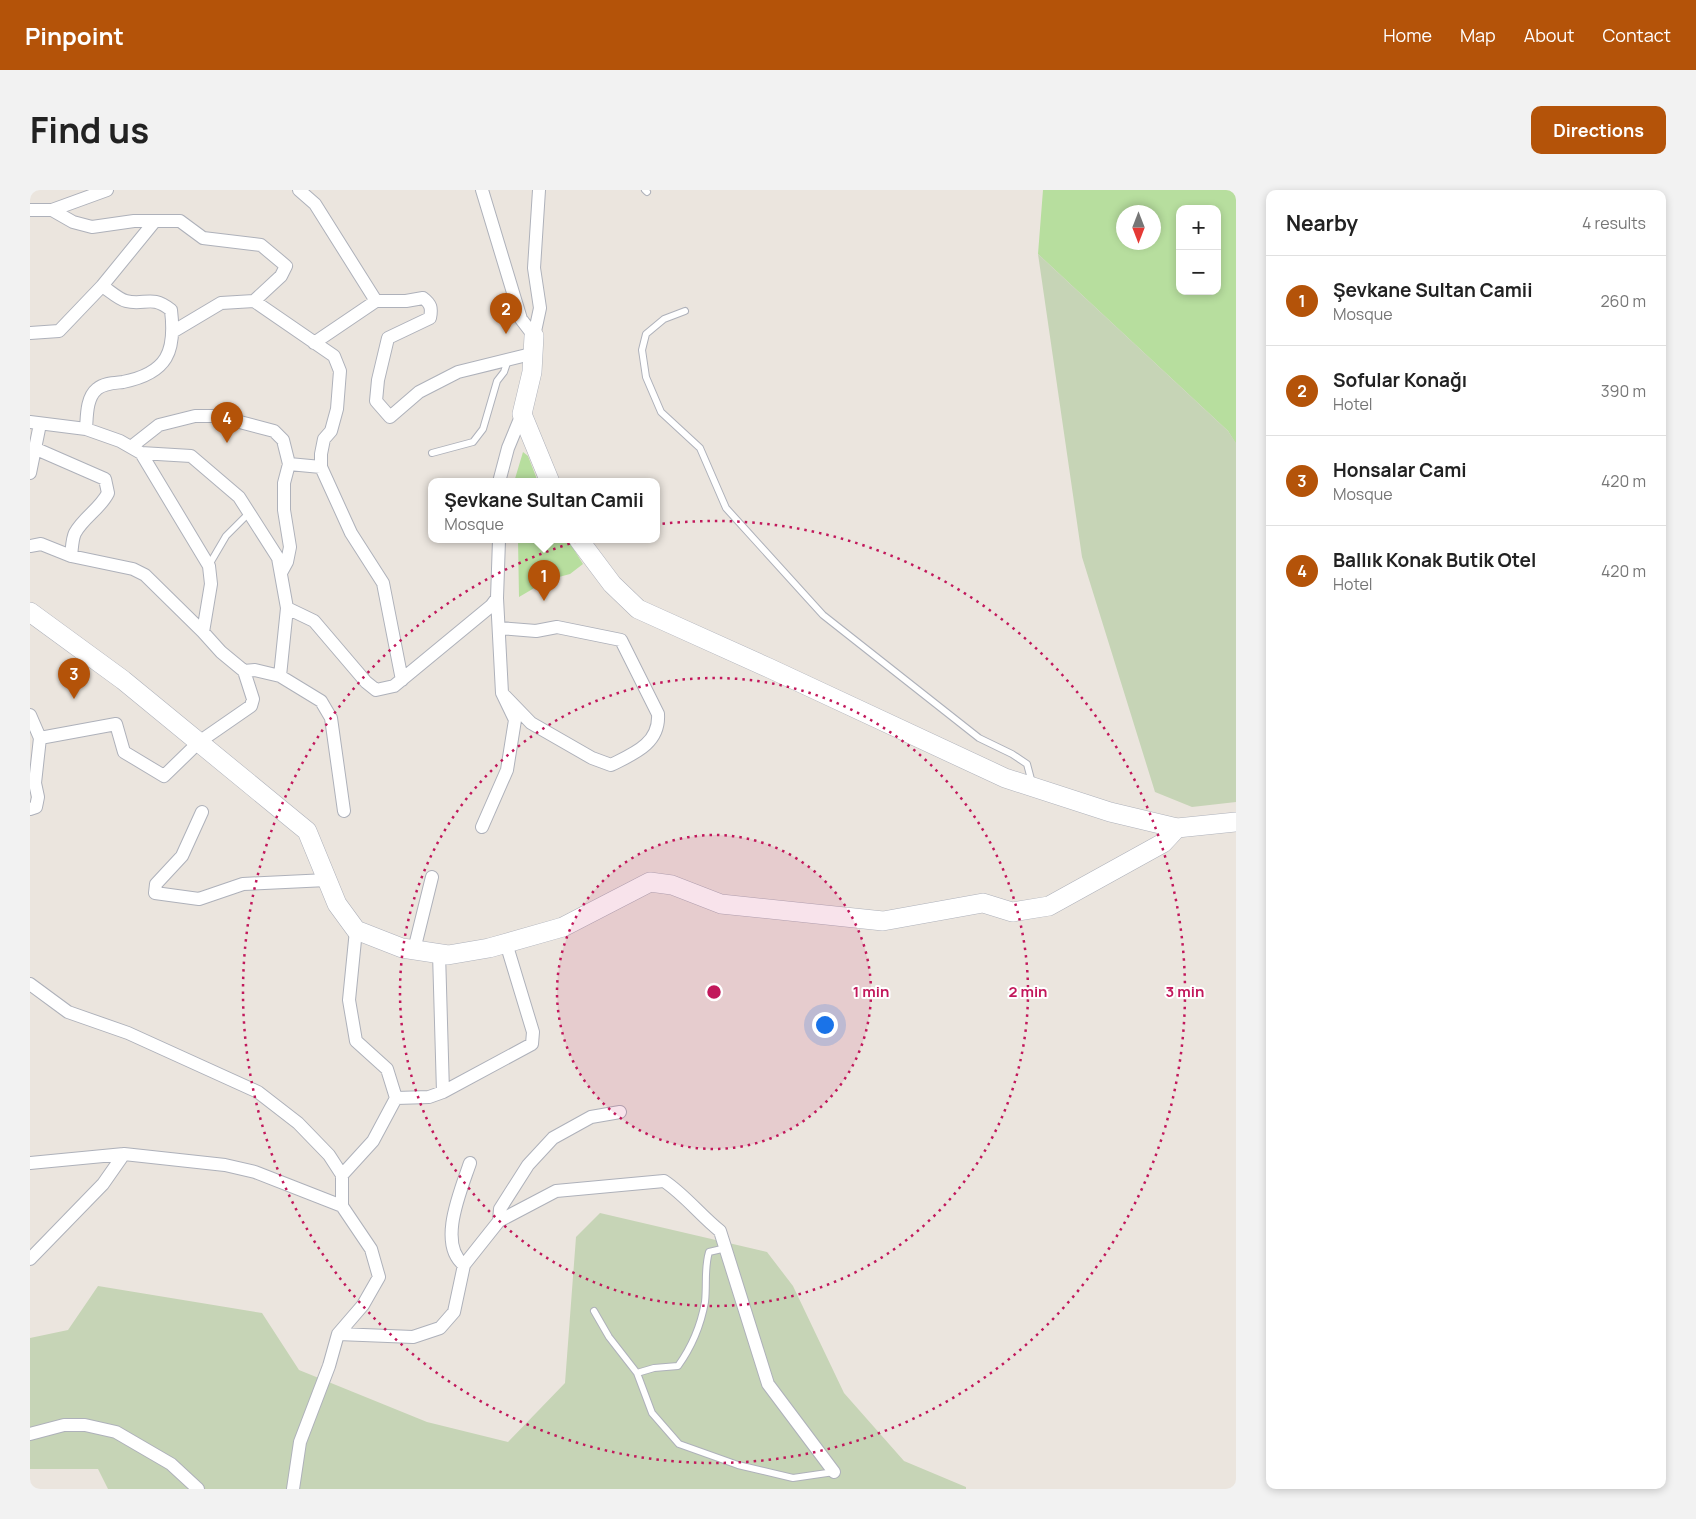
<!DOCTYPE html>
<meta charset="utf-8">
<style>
body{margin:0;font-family:Manrope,sans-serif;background:#f2f2f2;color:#222}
.controls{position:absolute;right:15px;top:15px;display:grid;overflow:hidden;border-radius:10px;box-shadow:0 2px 8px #0003}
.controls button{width:45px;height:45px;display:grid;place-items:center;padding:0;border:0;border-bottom:1px solid #e0e0e0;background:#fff;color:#222;font:25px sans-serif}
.compass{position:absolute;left:1086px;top:15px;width:45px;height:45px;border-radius:50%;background:#fff;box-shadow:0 2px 8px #0003;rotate:180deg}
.you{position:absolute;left:794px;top:834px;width:18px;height:18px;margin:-12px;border:4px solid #fff;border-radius:50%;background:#1a73e8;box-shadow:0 0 0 8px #1a73e833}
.badge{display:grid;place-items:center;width:32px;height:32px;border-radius:50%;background:#b45309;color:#fff;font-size:16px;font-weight:700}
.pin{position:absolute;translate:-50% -41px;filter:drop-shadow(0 1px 2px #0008)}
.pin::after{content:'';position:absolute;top:26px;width:18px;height:15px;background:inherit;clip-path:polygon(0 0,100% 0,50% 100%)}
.popup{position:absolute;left:398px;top:288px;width:232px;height:65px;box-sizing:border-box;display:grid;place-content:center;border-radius:10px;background:#fff;filter:drop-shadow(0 1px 4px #0005);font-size:16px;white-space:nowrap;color:#767676}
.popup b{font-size:19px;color:#222}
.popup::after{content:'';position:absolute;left:50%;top:100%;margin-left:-10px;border:10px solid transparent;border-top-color:#fff}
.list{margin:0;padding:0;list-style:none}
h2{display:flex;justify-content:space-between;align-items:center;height:65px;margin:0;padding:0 20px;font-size:21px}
h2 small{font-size:16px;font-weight:400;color:#767676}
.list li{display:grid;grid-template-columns:32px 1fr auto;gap:15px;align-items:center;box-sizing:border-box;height:90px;padding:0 20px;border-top:1px solid #e0e0e0}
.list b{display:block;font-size:19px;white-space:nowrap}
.list p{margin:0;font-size:16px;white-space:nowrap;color:#767676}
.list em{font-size:16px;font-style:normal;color:#767676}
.map{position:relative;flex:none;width:1206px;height:1299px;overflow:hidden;border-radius:10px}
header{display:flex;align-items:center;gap:30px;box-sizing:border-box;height:70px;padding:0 25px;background:#b45309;color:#fff}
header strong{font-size:24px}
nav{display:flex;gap:28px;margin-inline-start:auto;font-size:18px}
.intro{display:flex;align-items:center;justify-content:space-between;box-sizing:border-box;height:120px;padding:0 30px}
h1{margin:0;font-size:35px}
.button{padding:12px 22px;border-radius:10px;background:#b45309;color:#fff;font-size:18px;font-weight:700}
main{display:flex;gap:30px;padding:0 30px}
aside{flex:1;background:#fff;border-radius:10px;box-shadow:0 2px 8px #0003}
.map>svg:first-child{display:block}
.green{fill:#b7de9e;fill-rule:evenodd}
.cemetery{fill:#c6d4b6}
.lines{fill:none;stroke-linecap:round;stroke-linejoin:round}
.lane-casing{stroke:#aeb1ba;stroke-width:8}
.street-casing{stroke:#aeb1ba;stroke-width:14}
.secondary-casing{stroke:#aeb1ba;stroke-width:20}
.lane{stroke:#fff;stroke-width:6}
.street{stroke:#fff;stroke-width:12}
.secondary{stroke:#fff;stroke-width:19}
.ring{fill:none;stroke:#c2185b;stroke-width:2.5;stroke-dasharray:2.5 5}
.centre{fill:#c2185b;stroke:#fff;stroke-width:2.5}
.ring-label{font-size:15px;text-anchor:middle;font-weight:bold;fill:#c2185b;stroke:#fff;stroke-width:4;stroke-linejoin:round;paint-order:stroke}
</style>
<header>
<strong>Pinpoint</strong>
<nav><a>Home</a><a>Map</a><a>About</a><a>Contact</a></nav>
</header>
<div class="intro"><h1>Find us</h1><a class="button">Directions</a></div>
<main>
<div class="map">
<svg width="1206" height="1299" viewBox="0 0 1206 1299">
<rect width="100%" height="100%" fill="#ebe5de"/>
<path class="green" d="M1013,0H1206V254L1198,241L1008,64ZM1150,19H1187V101H1150ZM1094,22H1124V52H1094Z
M493,262L498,266L508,292H484Z
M488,350H538L553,374L540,384L518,390L489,407Z"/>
<path class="cemetery" d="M1008,64L1198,241L1206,253V612L1162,617L1125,602L1052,367Z
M570,1023L737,1062L763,1096L814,1203L874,1271L936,1297V1299H78L68,1279H0V1148L38,1140L68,1096L232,1123L269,1180L397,1232L478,1252L535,1193L546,1047Z"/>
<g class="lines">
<defs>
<path id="lane" d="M615,0L617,2
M655,121L634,129L616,144L612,160L616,187L631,222L670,258L696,318L793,425L949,548L982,564L997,574L1002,593
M402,263L443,252L453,239L467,191L474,182L478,170
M179,375L196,346L219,323
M564,1121L579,1147L607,1183L622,1223L649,1254L708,1275L763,1288L804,1282
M607,1183L624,1178L648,1176C661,1158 671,1134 675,1112C677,1094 674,1079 679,1062L696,1058"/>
<path id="street" d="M269,0L285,14L346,111H376L393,108C401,114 402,118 400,128L358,148L348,190L346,211L360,227L389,202L428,182L505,163
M452,0L491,129L504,146
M0,20H22L77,0
M22,20L43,32L62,37L104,31H150L173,48L231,55L256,76L251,86L224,111L191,113L144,141
M224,111L304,166L310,181L307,219L301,241L294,249L291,264V277
M0,143L29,141L72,96L125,31
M504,146L510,118L504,78L509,0
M284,153L346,111
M0,232L56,239L90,251L111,263L161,266L209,307L248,368L257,418L284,431L336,492L346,500L364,496L461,416L467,408L469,350
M56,239C57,227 56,208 67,199C74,193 84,193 93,192C138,183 146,161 141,120C121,104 115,116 96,111C88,109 79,100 72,96
M101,257L129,235L165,226H187L244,241L253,250L259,274L254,293V320L260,357L257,372L251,383
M4,258L75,289L78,303C70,319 54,327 45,343C42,349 42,359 41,366
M259,274L291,277L321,343L353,393L372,490
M0,283L10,234
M469,292L478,258L492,224
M0,356L11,354L41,366L103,379L115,385L173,442
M470,438L506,441L527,437L591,450L628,524C630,554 603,564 581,575L562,568L501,533L472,503
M214,481L225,480L250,486L291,511L301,528L314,621
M250,486L257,418
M0,525L10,548L5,593L8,607L6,617L0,619
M10,548L86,534L94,562L134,586L169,552L221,516L223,509L214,481L191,462L173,442L181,394L179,376L111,263
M172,622L152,666L126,694L125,703L169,709L213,694L297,690
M452,637L477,580L485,530L472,503L467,408
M384,760L402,687
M409,763L413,902
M0,794L38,822L98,843L228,902L268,933L299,965L312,985V1016L341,1059L349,1087L333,1115L308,1144L299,1176L270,1252L263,1299
M366,908L399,907L413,902L502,854L503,842L476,753
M0,973L94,964L195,975L225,982L312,1016
M312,985L343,951L366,908L357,879L326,851L319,810L326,740
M469,1031L470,1019L498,975L523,948L561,927L590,922
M0,1069L73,994L94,964
M434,1075C407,1054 431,1000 440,973
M308,1144L383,1147L410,1138L424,1122L434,1075L469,1031L526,1001L634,991C655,1005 670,1025 690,1041L738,1194L804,1282
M0,1244L34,1235H55L86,1242L141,1274L168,1299"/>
<path id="secondary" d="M504,146L502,182L492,224L520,292
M549,350L582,394L608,419L739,478L975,588L1080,622L1147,638L1206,632
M0,422L93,490L277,641L307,714L326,740L372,758L418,765L459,758L533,737L620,692L642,695L691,714L853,731L953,713L982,722L1019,716L1133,653L1147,638"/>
</defs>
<use href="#lane" class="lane-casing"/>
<use href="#street" class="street-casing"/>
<use href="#secondary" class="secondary-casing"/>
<use href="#lane" class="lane"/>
<use href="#street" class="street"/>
<use href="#secondary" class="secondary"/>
</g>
<circle cx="684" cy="802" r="157" fill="#c2185b" fill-opacity=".12"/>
<g class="ring">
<circle cx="684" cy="802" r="157"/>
<circle cx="684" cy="802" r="314"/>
<circle cx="684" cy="802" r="471"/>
</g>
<circle cx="684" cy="802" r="8" class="centre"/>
<g class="ring-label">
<text x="841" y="807">1 min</text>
<text x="998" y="807">2 min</text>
<text x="1155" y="807">3 min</text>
</g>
</svg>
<div class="controls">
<button>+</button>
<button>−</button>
</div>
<svg class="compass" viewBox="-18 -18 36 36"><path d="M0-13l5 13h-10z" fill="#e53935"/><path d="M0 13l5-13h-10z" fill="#767676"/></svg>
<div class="you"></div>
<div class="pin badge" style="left:514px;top:411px">1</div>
<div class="popup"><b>Şevkane Sultan Camii</b>Mosque</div>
<div class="pin badge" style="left:476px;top:144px">2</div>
<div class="pin badge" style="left:44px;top:509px">3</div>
<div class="pin badge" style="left:197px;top:253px">4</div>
</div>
<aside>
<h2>Nearby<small>4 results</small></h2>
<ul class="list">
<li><span class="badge">1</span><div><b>Şevkane Sultan Camii</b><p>Mosque</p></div><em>260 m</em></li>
<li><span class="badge">2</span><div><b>Sofular Konağı</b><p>Hotel</p></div><em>390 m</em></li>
<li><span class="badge">3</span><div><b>Honsalar Cami</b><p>Mosque</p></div><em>420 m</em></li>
<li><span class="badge">4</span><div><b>Ballık Konak Butik Otel</b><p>Hotel</p></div><em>420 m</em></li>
</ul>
</aside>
</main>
